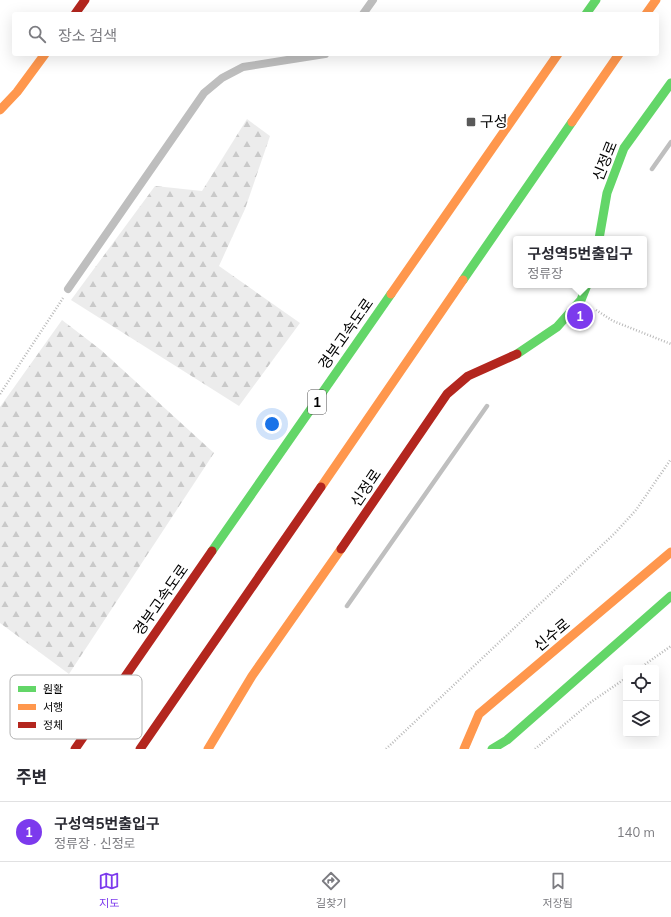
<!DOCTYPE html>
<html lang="ko">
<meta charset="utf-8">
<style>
body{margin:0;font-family:Mulish,"Noto Sans KR",sans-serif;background:#f2f2f3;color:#2b2b33}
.controls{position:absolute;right:12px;bottom:12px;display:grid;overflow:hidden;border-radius:4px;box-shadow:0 4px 16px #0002}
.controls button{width:36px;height:36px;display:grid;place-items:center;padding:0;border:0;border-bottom:1px solid #e1e1e2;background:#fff;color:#2b2b33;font:20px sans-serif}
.you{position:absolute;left:272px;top:424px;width:14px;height:14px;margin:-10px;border:3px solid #fff;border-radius:50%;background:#1a73e8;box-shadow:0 0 0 6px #1a73e833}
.badge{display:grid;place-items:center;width:26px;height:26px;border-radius:50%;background:#7c3aed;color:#fff;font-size:13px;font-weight:700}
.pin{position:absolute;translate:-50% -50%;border:2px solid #fff;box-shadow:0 1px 4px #0006}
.popup{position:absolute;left:513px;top:236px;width:134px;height:52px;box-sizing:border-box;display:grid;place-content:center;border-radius:4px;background:#fff;filter:drop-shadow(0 1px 3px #0005);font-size:13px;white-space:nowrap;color:#7c7c81}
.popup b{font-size:15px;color:#2b2b33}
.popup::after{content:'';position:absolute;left:50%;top:100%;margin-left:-8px;border:8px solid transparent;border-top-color:#fff}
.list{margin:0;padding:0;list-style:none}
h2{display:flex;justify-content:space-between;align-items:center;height:52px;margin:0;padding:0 16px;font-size:17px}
h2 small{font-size:13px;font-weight:400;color:#7c7c81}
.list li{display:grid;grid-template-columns:26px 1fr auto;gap:12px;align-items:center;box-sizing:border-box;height:60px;padding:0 16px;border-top:1px solid #e1e1e2}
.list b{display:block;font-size:15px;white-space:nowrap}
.list p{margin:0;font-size:13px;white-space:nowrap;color:#7c7c81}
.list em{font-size:13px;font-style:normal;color:#7c7c81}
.icon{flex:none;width:22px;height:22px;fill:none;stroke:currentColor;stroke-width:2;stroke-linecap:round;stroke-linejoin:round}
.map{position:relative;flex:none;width:671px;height:749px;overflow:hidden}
.search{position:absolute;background:#fff;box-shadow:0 4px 16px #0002;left:12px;right:12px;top:12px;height:44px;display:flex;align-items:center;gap:10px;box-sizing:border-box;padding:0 14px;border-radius:4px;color:#7c7c81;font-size:15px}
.sheet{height:112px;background:#fff}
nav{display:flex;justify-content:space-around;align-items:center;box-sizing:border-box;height:56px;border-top:1px solid #e1e1e2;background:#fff;font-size:11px;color:#7c7c81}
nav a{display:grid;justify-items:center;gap:2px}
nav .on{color:#7c3aed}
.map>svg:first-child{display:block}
.forest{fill:url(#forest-firs)}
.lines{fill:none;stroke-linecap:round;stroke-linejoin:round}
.stream{stroke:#bfbfbf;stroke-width:4.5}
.path{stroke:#b9b9b9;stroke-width:2.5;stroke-dasharray:1 2;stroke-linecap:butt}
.lane{stroke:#bebebe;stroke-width:8}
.fast{stroke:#63d668;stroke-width:9}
.slow{stroke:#ff974d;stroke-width:9}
.jam{stroke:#b3261e;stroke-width:9}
.poi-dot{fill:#595959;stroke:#fff;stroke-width:1.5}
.labels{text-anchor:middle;stroke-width:3.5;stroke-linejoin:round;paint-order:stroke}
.shield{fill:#fff;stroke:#4c4c4c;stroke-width:1}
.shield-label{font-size:14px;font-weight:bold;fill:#000}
.poi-label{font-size:15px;fill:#000;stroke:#fff;text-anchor:start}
.street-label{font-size:15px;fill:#000;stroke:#fff}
.key{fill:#fff;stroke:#b2b2b2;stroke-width:1}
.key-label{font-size:11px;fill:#000}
</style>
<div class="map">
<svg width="671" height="749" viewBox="0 0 671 749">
<defs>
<pattern id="forest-firs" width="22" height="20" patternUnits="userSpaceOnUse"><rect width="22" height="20" fill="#ececec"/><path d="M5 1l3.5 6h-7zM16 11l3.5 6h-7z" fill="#c9c9c9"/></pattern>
</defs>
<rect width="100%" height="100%" fill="#fff"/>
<path class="forest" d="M247,119L270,136L245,209L219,266L300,323L239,406L71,300L155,186L202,191Z
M62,320L101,350L214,453L69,674L0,623V407Z"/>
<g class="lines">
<path class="stream" d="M652,169L671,142
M347,606L487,406"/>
<path class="path" d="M596,310L613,321L671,344
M0,394L63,298
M640,668L671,646
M386,749L615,533L636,510L671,459
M535,749L591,702L626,678"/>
<path class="lane" d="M363,14L373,0
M68,289L204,93L222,78L243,67L325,54"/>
<path class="fast" d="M586,14L596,0
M599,239L607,193L624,148L671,83
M463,280L572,122
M517,354L557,327L581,300L587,285
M212,551L391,294
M492,749L507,740L671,596"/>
<path class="slow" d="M646,14L656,0
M0,110L17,92L45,54
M572,122L619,54
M391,294L558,54
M321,487L463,280
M208,749L252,676L341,549
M464,749L479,714L671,552"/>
<path class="jam" d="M75,14L85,0
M341,549L447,394L468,376L517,354
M75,749L212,551
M140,749L321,487"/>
</g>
<rect class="poi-dot" x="466" y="117" width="10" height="10" rx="2"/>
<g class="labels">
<rect class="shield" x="308" y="390" width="18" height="24" rx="3"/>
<g class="shield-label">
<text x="317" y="407">1</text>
</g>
<g class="poi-label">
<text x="480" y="127">구성</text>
</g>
<g class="street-label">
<text transform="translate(605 161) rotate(-68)" y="5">신정로</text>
<text transform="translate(346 334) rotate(-55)" y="5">경부고속도로</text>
<text transform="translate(366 488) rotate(-56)" y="5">신정로</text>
<text transform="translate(161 600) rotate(-55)" y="5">경부고속도로</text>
<text transform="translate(552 635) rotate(-40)" y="5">신수로</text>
</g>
</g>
<rect x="10" y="675" width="132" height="64" rx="6" class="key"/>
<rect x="18" y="686" width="18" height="6" fill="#63d668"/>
<rect x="18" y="704" width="18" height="6" fill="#ff974d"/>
<rect x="18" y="722" width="18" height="6" fill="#b3261e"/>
<g class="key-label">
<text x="43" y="693">원활</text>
<text x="43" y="711">서행</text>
<text x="43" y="729">정체</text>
</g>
</svg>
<div class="controls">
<button><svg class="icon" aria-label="locate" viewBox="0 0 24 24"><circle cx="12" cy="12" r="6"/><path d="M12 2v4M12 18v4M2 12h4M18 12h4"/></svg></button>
<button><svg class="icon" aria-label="layers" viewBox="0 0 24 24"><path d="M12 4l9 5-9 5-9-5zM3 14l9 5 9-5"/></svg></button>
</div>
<div class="you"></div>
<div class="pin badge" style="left:580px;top:316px">1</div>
<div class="popup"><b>구성역5번출입구</b>정류장</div>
<div class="search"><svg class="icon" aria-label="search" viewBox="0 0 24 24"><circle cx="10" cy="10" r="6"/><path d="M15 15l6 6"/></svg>장소 검색</div>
</div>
<section class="sheet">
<h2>주변<small></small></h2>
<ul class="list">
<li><span class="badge">1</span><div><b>구성역5번출입구</b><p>정류장 · 신정로</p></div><em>140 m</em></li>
</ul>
</section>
<nav>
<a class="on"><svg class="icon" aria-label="map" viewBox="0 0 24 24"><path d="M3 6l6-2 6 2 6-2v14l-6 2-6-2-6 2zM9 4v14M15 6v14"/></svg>지도</a>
<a><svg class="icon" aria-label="directions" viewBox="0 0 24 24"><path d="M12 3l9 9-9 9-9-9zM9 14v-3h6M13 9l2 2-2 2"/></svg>길찾기</a>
<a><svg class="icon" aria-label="saved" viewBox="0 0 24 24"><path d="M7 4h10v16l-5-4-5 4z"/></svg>저장됨</a>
</nav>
